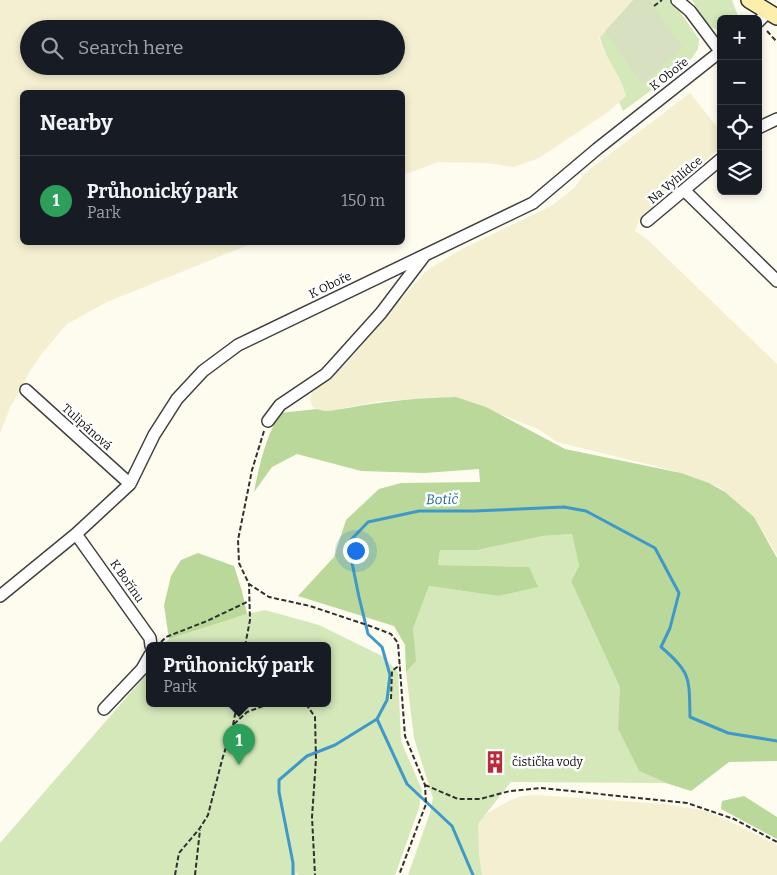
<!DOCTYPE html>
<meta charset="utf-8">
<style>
body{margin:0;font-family:Bitter,serif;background:#242831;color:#f1f3f6}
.controls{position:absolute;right:15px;top:15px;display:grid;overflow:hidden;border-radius:8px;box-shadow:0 2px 8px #0003}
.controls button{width:45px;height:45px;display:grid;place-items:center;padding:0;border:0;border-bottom:1px solid #363941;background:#171b24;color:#f1f3f6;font:25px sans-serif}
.you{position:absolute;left:355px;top:550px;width:18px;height:18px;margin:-12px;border:4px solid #fff;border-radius:50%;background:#1a73e8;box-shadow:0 0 0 8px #1a73e833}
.badge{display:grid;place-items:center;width:32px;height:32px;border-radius:50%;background:#2563eb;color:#fff;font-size:16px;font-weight:700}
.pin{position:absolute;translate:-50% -41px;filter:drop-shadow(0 1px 2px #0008)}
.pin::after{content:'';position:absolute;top:26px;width:18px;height:15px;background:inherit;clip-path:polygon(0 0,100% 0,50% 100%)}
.popup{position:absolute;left:146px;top:642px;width:185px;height:65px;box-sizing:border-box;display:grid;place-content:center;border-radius:8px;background:#171b24;filter:drop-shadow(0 1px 4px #0005);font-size:16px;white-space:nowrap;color:#9ea1a6}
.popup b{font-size:19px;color:#f1f3f6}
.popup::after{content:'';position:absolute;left:50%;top:100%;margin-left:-10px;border:10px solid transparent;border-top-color:#171b24}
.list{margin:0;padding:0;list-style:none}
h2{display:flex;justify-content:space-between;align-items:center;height:65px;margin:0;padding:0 20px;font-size:21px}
h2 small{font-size:16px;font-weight:400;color:#9ea1a6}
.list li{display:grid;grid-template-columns:32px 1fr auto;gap:15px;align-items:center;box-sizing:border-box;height:90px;padding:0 20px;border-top:1px solid #363941}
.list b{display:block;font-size:19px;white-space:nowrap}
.list p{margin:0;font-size:16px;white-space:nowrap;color:#9ea1a6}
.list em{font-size:16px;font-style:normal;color:#9ea1a6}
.icon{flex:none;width:28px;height:28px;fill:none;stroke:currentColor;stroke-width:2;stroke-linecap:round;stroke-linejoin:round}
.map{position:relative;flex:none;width:777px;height:875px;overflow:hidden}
.search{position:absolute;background:#171b24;box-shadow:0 2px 8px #0003;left:20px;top:20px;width:385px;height:55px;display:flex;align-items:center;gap:12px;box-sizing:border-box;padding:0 18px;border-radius:28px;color:#9ea1a6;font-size:19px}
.panel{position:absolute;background:#171b24;box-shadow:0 2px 8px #0003;left:20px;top:90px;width:385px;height:155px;border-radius:8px}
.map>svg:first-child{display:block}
.farmland{fill:#f3efd0;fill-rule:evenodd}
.green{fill:#d4e8ba}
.forest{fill:#b9d899}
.cemetery{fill:#d7e0c1}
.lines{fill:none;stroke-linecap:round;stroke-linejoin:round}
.stream{stroke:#3f99c8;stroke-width:3}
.minor-casing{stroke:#414141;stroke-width:14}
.secondary-casing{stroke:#303030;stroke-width:18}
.path{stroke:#303030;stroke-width:2;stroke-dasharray:5 2.5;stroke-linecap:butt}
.minor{stroke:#fff;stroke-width:11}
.secondary{stroke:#fcefac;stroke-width:15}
.labels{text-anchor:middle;stroke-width:5;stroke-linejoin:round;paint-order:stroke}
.street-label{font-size:12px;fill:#0e0e0e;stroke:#fff}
.poi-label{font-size:12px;fill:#0e0e0e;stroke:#fff;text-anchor:start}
.water-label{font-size:14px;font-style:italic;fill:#1b6a9b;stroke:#fff}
</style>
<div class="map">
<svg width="777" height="875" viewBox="0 0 777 875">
<rect width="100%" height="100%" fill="#fefbef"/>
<path class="farmland" d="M0,0H633L599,38L603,50L613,64L624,86L626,96L608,112L539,158L514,167L487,163L438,162L403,175L402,92H22V242L253,243L107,302L67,324L43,352L30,371L11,406L0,433ZM29,29H396V66H29Z
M690,93L721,132V147L639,220L635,231L647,239L777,364V555L754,517L719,487L675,471L557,442L538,429L456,397L381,401L333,410L322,411L313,407L310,401L312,391L329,379L347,363L393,308L427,270L462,249L553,205L575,187L585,173Z
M537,795L664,804L702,810L722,818L777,845V875H482L477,836L478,824L480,820L489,812L509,801L522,796Z"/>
<path class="green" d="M633,0H669L676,6L699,39L698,49L692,58L653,89L623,111L619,102L626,96C621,74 604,58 600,37Z
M692,0H732L738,16L736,19H721V30C704,29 700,12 692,0Z
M572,534L579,566L571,581L621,687L618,729L639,771L666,783L511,782L478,824L479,854L482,875H408L430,813L433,798L414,738L406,672L415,661L413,629L429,586L498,596L529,567L438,565L440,550H478L543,536Z
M265,610L319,625L382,656L398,672L401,741L422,790L419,808L395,875H297L298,872L295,875H0V843L146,675L150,668V704H328V646H163L169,639L247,614Z"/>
<path class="forest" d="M456,397L486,407L565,449L681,473L709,483L725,492L754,517L777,558V761L729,762L691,791L666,783L639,771L618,729L620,687L571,581L579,566L572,534L543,536L478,550H440L438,565L529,567L538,587L498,596L429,586L413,629L416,661L406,672L405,645L394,626L298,596L334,557L346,520L379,489L401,483L480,482L479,469L424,473L361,471L297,454L272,467L254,492C260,463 265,439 280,413L317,409C326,413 338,409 348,408C384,401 419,398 456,397Z
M198,553L234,566L242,591L247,614L169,639L164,605L171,576L181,560Z
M744,796L777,817V839L721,809L722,801Z"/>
<path class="cemetery" d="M634,0H649L682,47L642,84L605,31Z"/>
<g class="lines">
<path class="stream" d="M377,719L407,784L452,826L473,875
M293,875V863L279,792V780L307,756L335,745L377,719L387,700L390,675L382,647L368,634L359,597L348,543L368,522L419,511H474L564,507L586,511L655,548L679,593L670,628L661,647C692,673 689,679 690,717L728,733L777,741"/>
<defs>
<path id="minor" d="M677,0L690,11L720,51
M758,22L768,12
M758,128L777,119
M684,190L777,281
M647,221L721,159
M26,390L130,484
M268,421L280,405L326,374L336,363L381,313L425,255
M76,534L150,638L151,646
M0,596L76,534L130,484L154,435L177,399L203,371L238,345L533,203L597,149L721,51
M104,709L142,669L150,655"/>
<path id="secondary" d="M749,0L777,17"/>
</defs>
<use href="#minor" class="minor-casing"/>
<use href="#secondary" class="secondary-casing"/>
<path class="path" d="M654,6L662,0
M767,31L777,42
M264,431L252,470L238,540L239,563L249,584L269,597L310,606L370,626L391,634L398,643L405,736L425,785L426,804L399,875
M161,642L166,637L207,621L249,601
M245,646L250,620L249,584
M391,699L392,671L400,665
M306,704L315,717L316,759L312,817L315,875
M233,725L237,704
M425,785L458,799H480L510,791L541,788L687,803L734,819L777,842
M175,875L179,853L200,828L208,815L222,760L233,725L247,712L269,704
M195,875L200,830"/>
<use href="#minor" class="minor"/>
<use href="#secondary" class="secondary"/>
</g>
<defs>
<symbol id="building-bare" viewBox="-9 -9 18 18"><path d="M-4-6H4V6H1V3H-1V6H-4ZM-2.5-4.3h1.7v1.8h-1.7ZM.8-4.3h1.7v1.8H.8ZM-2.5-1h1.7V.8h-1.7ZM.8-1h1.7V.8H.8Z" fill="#b92b39" stroke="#fff" stroke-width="2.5" paint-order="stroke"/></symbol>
</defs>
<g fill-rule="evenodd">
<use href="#building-bare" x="479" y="746" width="32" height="32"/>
</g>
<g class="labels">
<g class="street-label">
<text transform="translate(669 74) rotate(-38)" y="4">K Oboře</text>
<text transform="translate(675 180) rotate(-40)" y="4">Na Vyhlídce</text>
<text transform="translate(330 285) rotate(-26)" y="4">K Oboře</text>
<text transform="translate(87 427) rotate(42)" y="4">Tulipánová</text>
<text transform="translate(127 581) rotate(55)" y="4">K Bořínu</text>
</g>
<g class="poi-label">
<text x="512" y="766">čistička vody</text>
</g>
<g class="water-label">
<text transform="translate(442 499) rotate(-1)" y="5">Botič</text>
</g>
</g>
</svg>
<div class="controls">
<button>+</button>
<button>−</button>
<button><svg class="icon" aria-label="locate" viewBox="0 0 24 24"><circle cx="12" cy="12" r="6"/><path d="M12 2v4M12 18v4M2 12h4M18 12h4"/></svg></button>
<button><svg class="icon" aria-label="layers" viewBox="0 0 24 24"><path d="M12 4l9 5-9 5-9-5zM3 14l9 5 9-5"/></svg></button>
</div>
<div class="you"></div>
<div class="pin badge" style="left:239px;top:765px;background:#2e9e5b">1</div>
<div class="popup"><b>Průhonický park</b>Park</div>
<div class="search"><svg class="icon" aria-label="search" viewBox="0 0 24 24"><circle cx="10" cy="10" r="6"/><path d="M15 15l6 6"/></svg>Search here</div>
<section class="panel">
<h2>Nearby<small></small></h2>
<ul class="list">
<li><span class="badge" style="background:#2e9e5b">1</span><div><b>Průhonický park</b><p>Park</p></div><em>150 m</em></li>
</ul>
</section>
</div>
